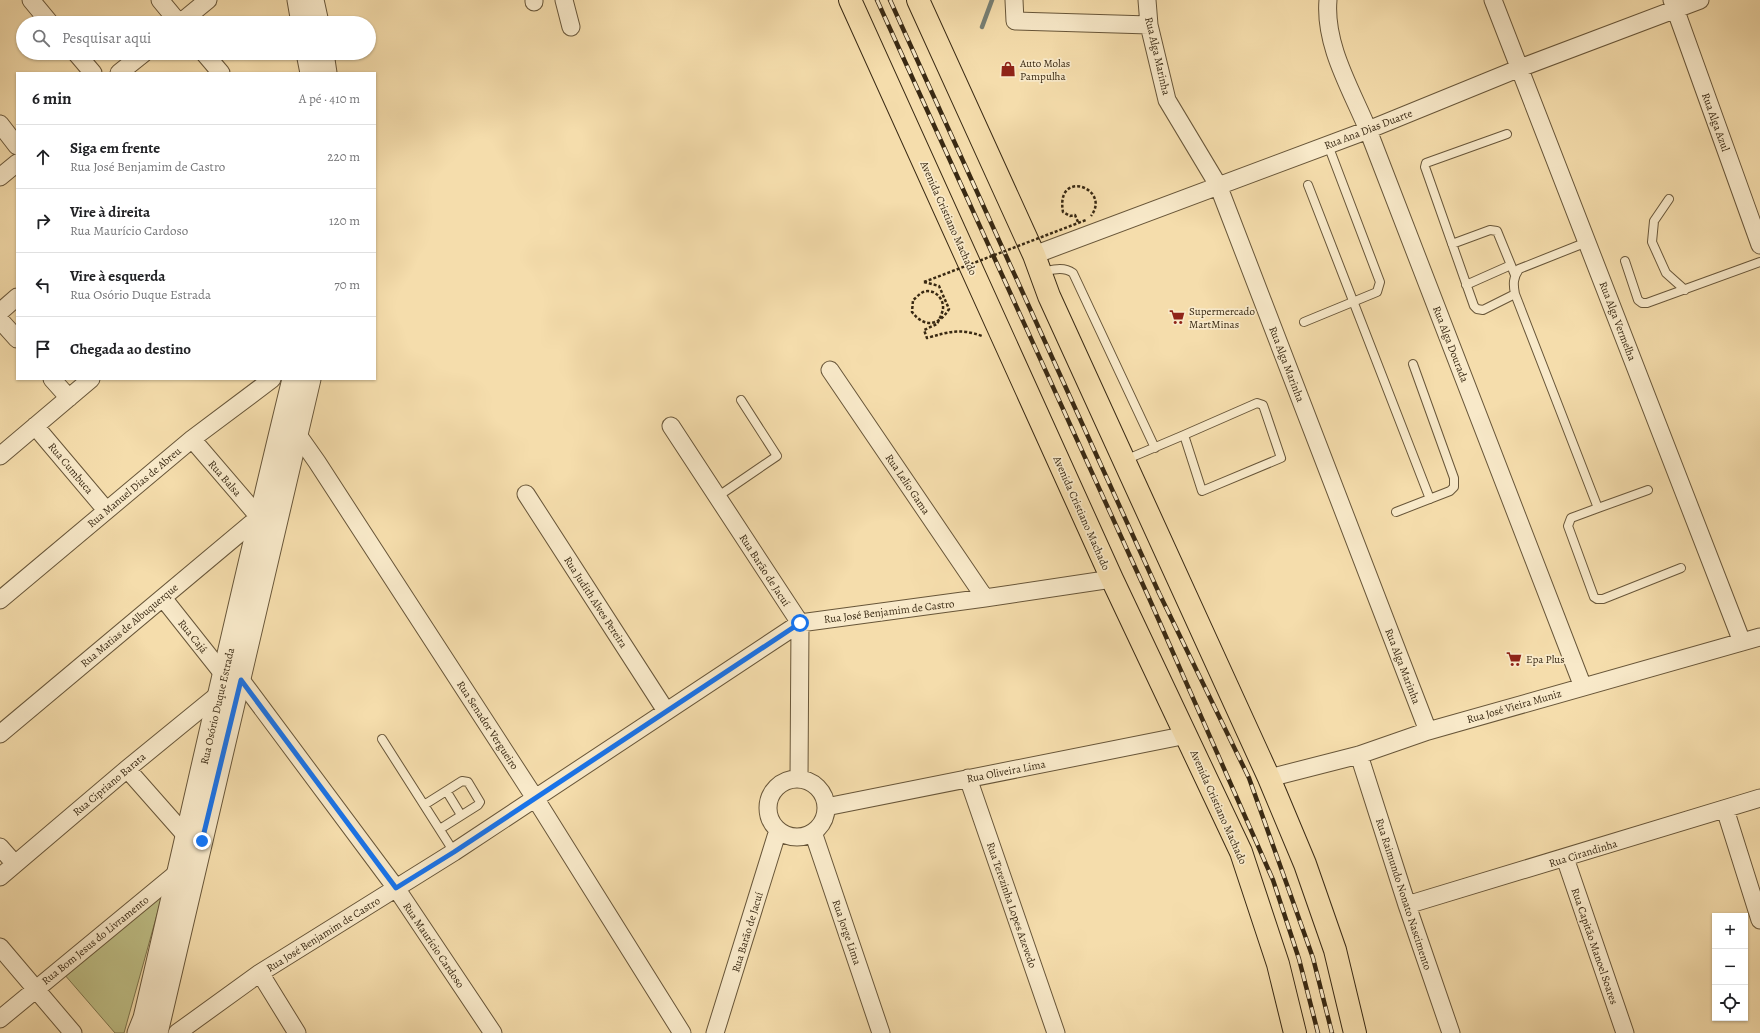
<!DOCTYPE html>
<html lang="pt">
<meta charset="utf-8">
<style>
body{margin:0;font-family:Alegreya,serif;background:#f2f2f2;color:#202124}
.controls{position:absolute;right:12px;bottom:12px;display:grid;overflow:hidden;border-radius:0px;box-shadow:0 1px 3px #0004}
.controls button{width:36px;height:36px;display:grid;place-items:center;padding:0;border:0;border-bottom:1px solid #e0e0e0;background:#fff;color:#202124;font:20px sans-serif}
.stop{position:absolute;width:12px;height:12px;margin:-9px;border:3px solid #1a73e8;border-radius:50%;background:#fff}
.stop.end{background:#1a73e8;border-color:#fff;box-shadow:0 1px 4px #0008}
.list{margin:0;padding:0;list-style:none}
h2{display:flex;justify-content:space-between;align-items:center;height:52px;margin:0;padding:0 16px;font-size:17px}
h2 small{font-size:13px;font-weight:400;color:#757577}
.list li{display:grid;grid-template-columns:26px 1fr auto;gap:12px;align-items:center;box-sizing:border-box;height:64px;padding:0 16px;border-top:1px solid #e0e0e0}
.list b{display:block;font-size:15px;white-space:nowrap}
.list p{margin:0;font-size:13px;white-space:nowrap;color:#757577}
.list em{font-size:13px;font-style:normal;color:#757577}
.icon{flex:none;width:22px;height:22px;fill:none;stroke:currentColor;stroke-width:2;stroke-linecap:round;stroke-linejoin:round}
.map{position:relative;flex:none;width:1760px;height:1033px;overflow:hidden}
.search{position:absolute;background:#fff;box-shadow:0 1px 3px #0004;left:16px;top:16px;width:360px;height:44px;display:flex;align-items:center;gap:10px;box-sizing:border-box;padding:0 14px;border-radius:22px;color:#757577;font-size:15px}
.panel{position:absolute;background:#fff;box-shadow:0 1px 3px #0004;left:16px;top:72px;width:360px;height:308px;border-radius:0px}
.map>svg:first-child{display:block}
.park{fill:#bfc087;stroke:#7c744d}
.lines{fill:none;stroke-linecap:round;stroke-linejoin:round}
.stream{stroke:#777f74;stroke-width:4.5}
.service-casing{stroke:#685639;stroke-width:10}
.minor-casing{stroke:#685639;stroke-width:19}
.tertiary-casing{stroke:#685639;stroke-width:23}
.trunk-casing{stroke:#392913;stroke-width:24}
.path{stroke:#392913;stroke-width:2.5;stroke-dasharray:3 2;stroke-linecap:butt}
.service{stroke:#f8e9c9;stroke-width:8}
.minor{stroke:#f8e9c9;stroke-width:17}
.tertiary{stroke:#f8e9c9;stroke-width:21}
.trunk{stroke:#f5ddac;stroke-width:22}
.rail-casing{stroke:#392913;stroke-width:4.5}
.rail{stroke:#f8e9c9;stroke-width:3;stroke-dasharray:9;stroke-linecap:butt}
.path-bridge{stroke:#392913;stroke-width:2.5;stroke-dasharray:3 2;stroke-linecap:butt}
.route{stroke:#1a73e8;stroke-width:5}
.labels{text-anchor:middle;stroke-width:3.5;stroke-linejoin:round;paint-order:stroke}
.street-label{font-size:11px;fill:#392913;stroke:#f8e9c9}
.poi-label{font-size:11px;fill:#392913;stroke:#f8e9c9;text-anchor:start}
</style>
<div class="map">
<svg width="1760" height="1033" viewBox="0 0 1760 1033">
<rect width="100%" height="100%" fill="#f5ddac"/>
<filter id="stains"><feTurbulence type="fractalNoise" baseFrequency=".005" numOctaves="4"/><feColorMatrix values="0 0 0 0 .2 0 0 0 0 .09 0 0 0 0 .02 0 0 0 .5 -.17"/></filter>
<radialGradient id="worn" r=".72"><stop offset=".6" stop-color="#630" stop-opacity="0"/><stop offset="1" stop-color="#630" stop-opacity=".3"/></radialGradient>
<path class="park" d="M163,893L124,1033H115L64,974Z"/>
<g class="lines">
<path class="stream" d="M982,27L992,0"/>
<defs>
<path id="service" d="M1507,134L1426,163L1425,167L1474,306L1477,309L1483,310L1515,294
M1308,185L1430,499
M1669,199L1654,221L1652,242L1666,273L1685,290
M1587,242L1519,269C1513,278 1513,284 1515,294L1598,508L1571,518L1568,526L1594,597L1597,599H1603L1681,568
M1452,244L1490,230L1497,231L1515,275
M1625,261L1638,300L1642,303H1647L1760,262
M1041,272C1052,270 1063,266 1073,273L1155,448
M1466,285L1511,265
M1304,322L1377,292L1380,282L1328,145
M1125,460L1184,435L1202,491L1281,458L1263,405L1257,403L1184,435
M717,497L777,456L741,400
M1598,508L1648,490
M1396,512L1450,491L1454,487V478L1413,364
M382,739L454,852
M447,792L461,815
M424,805L462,781L468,782L480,802L478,805L440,829"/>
<path id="minor" d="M31,0L50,23
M160,0L179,23
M534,0V2
M564,0L571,27
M1014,0L1015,21L1149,25
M1147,0L1149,25L1167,100L1218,185L1428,731
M1328,0C1324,45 1351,89 1368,130L1583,687
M1493,0L1742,642
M1672,0L1760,245
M180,23L208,0
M76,53L93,73
M204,53L221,73
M119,73L144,53
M0,124L17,146
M0,177L17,163
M1034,255L1368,130L1520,68L1700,0
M0,312L17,297
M0,320L17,339
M830,370L985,598
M52,379L69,398
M35,426L106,510
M671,426L800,623L799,779
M289,433L298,435L317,462L535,798L682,1033
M0,456L91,379
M526,494L666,711
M163,598L224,675
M0,600L192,439L272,379
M230,678L241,680L396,888L493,1033
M0,734L259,517L192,439
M1359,755L1407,905L1451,1033
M127,769L187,837L196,839
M968,778L1056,1033
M1269,778L1359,755L1428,731L1760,637
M768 808a29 29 0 1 1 58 0a29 29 0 1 1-58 0Z
M826,807L1187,735
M1725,809L1760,920
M813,832L881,1033
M0,847L15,864
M1565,858L1625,1033
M0,877L127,769L220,693
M1407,905L1760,798
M0,947L73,1033
M260,973L297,1033
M0,1019L178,872L183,873
M177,1033L260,973L454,852L800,623L985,598L1112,579
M715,1033L778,830"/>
<path id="tertiary" d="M298,0L302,23
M313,0L318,23
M307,53L311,73
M323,53L326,73
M138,1033L144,1018C194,805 241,591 293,379
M157,1033L310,379"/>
<path id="trunk" d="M850,0L1112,579L1241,852L1278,964L1295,1033
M918,0L1034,255L1049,296L1269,778L1305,864L1335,950L1355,1033"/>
</defs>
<use href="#service" class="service-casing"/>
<use href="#minor" class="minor-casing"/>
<use href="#tertiary" class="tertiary-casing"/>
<use href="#trunk" class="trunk-casing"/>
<path class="path" d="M1078,222L1075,215L1070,216L1063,212C1055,168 1112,188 1091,216
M924,282L939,286L949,309C939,326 924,328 912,312L913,300C916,298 919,294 923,292C934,288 944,298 943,309C942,314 939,320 937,324L924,330L927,338C948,332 960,328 982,336"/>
<use href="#service" class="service"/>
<use href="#minor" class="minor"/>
<use href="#tertiary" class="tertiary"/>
<use href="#trunk" class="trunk"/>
<defs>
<path id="rail" d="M877,0L1149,598L1273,880L1299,959L1318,1033
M890,0L1159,593L1249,778L1313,958L1332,1033"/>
</defs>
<use href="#rail" class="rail-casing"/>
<use href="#rail" class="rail"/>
<path class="path-bridge" d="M924,282L1086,220"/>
</g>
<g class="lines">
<path class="route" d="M202,841L241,680L396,888L454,852L800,623"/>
</g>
<defs>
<symbol id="shop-bare" viewBox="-9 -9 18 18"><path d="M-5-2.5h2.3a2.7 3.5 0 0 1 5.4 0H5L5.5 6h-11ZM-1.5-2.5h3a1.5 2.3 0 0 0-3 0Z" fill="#8f2418" stroke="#f8e9c9" stroke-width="2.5" paint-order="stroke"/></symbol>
<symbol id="supermarket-bare" viewBox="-9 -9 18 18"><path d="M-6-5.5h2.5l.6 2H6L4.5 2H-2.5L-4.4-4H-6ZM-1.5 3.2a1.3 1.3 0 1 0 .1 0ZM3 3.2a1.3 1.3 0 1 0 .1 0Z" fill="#8f2418" stroke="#f8e9c9" stroke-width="2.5" paint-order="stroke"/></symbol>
</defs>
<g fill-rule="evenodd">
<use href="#shop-bare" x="997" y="58" width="22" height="22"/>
<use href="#supermarket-bare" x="1166" y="306" width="22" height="22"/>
<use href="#supermarket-bare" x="1503" y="648" width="22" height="22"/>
</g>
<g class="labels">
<g class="street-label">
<text transform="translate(1158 56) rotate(77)" y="4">Rua Alga Marinha</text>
<text transform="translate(1716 122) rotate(70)" y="4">Rua Alga Azul</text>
<text transform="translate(1368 129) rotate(-21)" y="4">Rua Ana Dias Duarte</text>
<text transform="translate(949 218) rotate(66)" y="4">Avenida Cristiano Machado</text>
<text transform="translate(1618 321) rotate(69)" y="4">Rua Alga Vermelha</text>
<text transform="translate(1451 344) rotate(69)" y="4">Rua Alga Dourada</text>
<text transform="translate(1287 364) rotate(69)" y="4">Rua Alga Marinha</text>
<text transform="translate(71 468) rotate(50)" y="4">Rua Cumbuca</text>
<text transform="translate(225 478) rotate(49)" y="4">Rua Balsa</text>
<text transform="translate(908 484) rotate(56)" y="4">Rua Lelio Gama</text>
<text transform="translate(134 487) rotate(-40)" y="4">Rua Manuel Dias de Abreu</text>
<text transform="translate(1082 513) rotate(66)" y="4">Avenida Cristiano Machado</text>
<text transform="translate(765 570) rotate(57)" y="4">Rua Barão de Jacuí</text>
<text transform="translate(596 602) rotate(57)" y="4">Rua Judith Alves Pereira</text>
<text transform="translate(889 611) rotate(-7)" y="4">Rua José Benjamim de Castro</text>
<text transform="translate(129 625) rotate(-40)" y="4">Rua Matias de Albuquerque</text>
<text transform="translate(193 636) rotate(51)" y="4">Rua Cajá</text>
<text transform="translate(1403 666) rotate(69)" y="4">Rua Alga Marinha</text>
<text transform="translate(217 706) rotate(-77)" y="4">Rua Osório Duque Estrada</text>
<text transform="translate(1514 706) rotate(-16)" y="4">Rua José Vieira Muniz</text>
<text transform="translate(488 725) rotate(57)" y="4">Rua Senador Vergueiro</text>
<text transform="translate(1006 771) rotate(-11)" y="4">Rua Oliveira Lima</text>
<text transform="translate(109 784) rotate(-40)" y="4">Rua Cipriano Barata</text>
<text transform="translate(1219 807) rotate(66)" y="4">Avenida Cristiano Machado</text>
<text transform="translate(1583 853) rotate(-17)" y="4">Rua Cirandinha</text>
<text transform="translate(1404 894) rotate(72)" y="4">Rua Raimundo Nonato Nascimento</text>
<text transform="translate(1012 905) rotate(71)" y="4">Rua Terezinha Lopes Azevedo</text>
<text transform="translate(747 932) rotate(-73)" y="4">Rua Barão de Jacuí</text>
<text transform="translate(847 932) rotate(71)" y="4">Rua Jorge Lima</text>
<text transform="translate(323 934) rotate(-32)" y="4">Rua José Benjamim de Castro</text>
<text transform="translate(95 940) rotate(-39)" y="4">Rua Bom Jesus do Livramento</text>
<text transform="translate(434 945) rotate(56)" y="4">Rua Maurício Cardoso</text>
<text transform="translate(1595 946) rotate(71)" y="4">Rua Capitão Manoel Soares</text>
</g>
<g class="poi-label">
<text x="1020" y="67">Auto Molas<tspan x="1020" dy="13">Pampulha</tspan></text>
<text x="1189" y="315">Supermercado<tspan x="1189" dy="13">MartMinas</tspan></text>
<text x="1526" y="663">Epa Plus</text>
</g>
</g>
<rect width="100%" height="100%" filter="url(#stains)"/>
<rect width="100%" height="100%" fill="url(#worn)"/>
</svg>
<div class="controls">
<button>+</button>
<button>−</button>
<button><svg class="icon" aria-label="locate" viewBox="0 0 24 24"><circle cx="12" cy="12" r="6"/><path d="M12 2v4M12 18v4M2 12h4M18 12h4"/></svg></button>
</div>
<div class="stop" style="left:800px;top:623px"></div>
<div class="stop end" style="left:202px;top:841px"></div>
<div class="search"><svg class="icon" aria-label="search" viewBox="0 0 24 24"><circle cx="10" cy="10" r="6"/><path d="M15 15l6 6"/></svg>Pesquisar aqui</div>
<section class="panel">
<h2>6 min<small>A pé · 410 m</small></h2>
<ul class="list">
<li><svg class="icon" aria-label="ahead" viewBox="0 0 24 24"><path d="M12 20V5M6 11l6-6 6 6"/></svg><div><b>Siga em frente</b><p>Rua José Benjamim de Castro</p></div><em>220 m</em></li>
<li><svg class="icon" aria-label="right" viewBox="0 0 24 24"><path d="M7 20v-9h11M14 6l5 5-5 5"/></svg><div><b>Vire à direita</b><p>Rua Maurício Cardoso</p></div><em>120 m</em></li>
<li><svg class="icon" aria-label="left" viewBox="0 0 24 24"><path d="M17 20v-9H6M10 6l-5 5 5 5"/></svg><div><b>Vire à esquerda</b><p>Rua Osório Duque Estrada</p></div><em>70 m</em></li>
<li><svg class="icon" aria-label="arrive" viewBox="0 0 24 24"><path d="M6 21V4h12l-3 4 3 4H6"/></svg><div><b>Chegada ao destino</b></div></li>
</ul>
</section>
</div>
